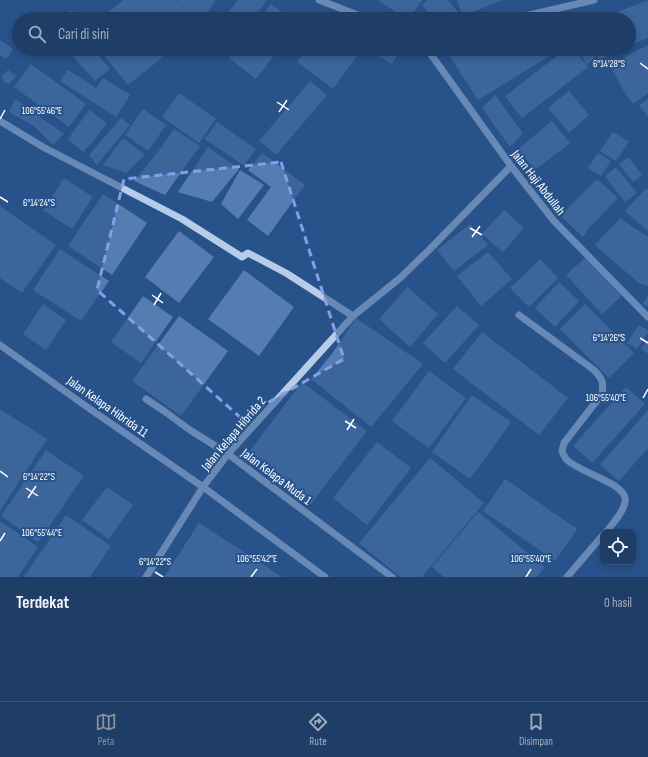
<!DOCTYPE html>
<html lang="id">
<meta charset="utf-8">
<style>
body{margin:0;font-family:"Sofia Sans Condensed",sans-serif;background:#26456e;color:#f1f3f6}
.controls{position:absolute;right:12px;bottom:12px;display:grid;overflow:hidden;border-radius:8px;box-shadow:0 2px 6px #0003}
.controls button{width:36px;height:36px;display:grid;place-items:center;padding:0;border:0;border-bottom:1px solid #3c577c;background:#1e3e68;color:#f1f3f6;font:20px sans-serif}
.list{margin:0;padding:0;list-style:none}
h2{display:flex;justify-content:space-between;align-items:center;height:52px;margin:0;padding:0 16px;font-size:17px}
h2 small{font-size:13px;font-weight:400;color:#a1aec0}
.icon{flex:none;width:22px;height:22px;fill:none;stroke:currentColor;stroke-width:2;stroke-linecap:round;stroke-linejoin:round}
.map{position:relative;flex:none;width:648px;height:577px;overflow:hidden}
.search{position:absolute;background:#1e3e68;box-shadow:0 2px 6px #0003;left:12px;right:12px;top:12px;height:44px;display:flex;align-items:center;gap:10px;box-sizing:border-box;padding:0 14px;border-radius:22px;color:#a1aec0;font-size:15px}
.sheet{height:124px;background:#1e3e68}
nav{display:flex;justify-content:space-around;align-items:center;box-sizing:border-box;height:56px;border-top:1px solid #3c577c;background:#1e3e68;font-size:11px;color:#a1aec0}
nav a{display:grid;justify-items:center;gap:2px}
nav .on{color:#8c9099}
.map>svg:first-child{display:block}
.building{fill:#557db2}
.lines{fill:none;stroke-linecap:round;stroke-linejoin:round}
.minor{stroke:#b6cce9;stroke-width:7}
.marked{fill:none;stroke:#839eea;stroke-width:3;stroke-dasharray:8 5;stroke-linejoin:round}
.ticks{fill:none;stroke:#fff;stroke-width:1.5}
.labels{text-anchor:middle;stroke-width:4;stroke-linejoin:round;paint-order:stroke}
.street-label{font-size:13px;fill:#fff;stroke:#28528a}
.ticks-label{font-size:10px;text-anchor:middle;fill:#fff;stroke:#28528a;stroke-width:4;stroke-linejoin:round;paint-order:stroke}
</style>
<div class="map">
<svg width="648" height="577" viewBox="0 0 648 577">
<rect width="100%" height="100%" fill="#28528a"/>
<path class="building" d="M123,0H176L177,2L178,0H215L204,19H100Z
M238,0H267L253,19H234L227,14Z
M378,0H422L409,19H406Z
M428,0H448L461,16L458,19H434L422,5Z
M457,0H503L463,16Z
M648,0V38L629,45V19H604L603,18Z
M271,4L291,19H260Z
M72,10L77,19H55Z
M0,40L13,49L6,59L0,55Z
M648,45V93L633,104L625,93L610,65Z
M74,49H93L110,69L95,81L70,53Z
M99,49H173L128,85Z
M236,49H279L256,79L229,58Z
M306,49H362L333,89L297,62Z
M367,49H394L399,52L392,64Z
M458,49H561L478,100L449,55Z
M566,49H574L588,67L522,118L505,96Z
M577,49H590L596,58L587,64Z
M593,49H611L613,53L599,60Z
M31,64L86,104L69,127L14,87Z
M8,70L16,76L9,84L4,82L1,77Z
M68,70L96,88L103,78L130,95L116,117L60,81Z
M310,81L327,95L276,155L259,141Z
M569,91L589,115L569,133L548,108Z
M179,93L216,119L199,143L162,117Z
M495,95L523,133L510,147L482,108Z
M15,99L64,134L53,145L34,126L9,112Z
M648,99V117L639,105Z
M143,109L166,125L148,151L125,135Z
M89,110L107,123L95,139L83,152L68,139Z
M121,118L130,125L97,165L89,155Z
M552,121L570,143L535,170L518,149Z
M217,122L256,149L244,166L205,139Z
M174,129L200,146L165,195L134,181L161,148Z
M613,132L629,142L616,161L600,151Z
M123,138L145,155L126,173L103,165Z
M208,147L239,169L212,202L178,192Z
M262,153L305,185L268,236L247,220L271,187L248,170Z
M598,153L611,161L601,176L588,168Z
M628,157L642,175L633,182L619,164Z
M616,167L637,193L625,202L605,176Z
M240,170L264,185L238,219L221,204Z
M64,178L93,197L72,229L43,210Z
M597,179L618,198L588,229L583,237L562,217L567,209Z
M646,188L648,190V231L625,211Z
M103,194L147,223L112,275L68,246Z
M0,206L56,245L22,293L0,278Z
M504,210L524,228L503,252L482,234Z
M620,218L648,237V286L639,283L595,245Z
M470,224L488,245L454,271L437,250Z
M179,231L214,257L179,303L145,277Z
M60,249L109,281L81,321L33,290Z
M488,252L512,279L481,306L457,276Z
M586,257L622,296L602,314L566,275Z
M540,259L558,278L529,307L510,288Z
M244,270L294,307L259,356L208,319Z
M559,282L579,301L555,327L535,308Z
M407,287L438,314L410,347L379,319Z
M648,295V307L643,304Z
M143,296L173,317L141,363L111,342Z
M43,304L66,320L46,350L23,334Z
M585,304L634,353L609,378L560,329Z
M457,306L479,325L445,363L423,343Z
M179,316L228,351L181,416L132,381Z
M356,318L423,364L371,427L311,379L331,355Z
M639,325L648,330V332L637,349L627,343Z
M482,332L568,398L539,435L453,369Z
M648,340V354L641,348Z
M429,371L466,398L429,448L392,421Z
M302,382L367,431L310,505L246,456Z
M626,387L645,404L592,463L573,446Z
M472,395L511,422L470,479L432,452Z
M0,409L47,439L0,511Z
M648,410V448L619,481L600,465Z
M377,442L411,468L367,525L333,498Z
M46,450L84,476L38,542L1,516Z
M430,458L484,503L422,577H400L359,543Z
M505,479L577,529L555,561L483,511Z
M107,487L133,505L109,539L82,520Z
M478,512L545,567L537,577H444L432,567Z
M66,515L111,546L90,577H24Z
M0,521L38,547L18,577H0Z
M199,523L258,561L282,577H164Z"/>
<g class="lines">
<path class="minor" d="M319,0L368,19
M512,19L594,0
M427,49L511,166L554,221L648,317
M0,121L43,147L182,219L242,257L248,253L286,273L353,316
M519,315L594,370C602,379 604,381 602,394L564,443L562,451C563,454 565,457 566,459C578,472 622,482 625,498C627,508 612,525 606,532
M0,345L90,409L203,487L325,577
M146,399L164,411L190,430L228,454L392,577
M146,577L203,487L228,454L353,316L400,278L430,249L511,166
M567,577L603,535"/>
</g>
<path d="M0 0H648V577H0ZM281,162L344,359L241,418L97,290L124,179Z" fill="#28528a" fill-opacity=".55" fill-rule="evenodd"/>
<path class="marked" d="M281,162L344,359L241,418L97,290L124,179Z"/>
<path class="ticks" d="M640,63L648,69M277,102L289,110M279,112L287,100M0,119L5,110M0,197L8,202M470,228L482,235M472,237L480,226M152,295L163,303M154,305L161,293M640,338L648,343M643,398L648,389M345,421L356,428M347,430L354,419M0,471L8,477M26,488L38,496M28,498L36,486M0,541L5,533M155,572L163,577M251,577L257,569M526,577L531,569"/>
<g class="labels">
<g class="street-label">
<text transform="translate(539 182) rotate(52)" y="5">Jalan Haji Abdullah</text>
<text transform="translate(108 406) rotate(35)" y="5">Jalan Kelapa Hibrida 11</text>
<text transform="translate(233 433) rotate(-50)" y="5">Jalan Kelapa Hibrida 2</text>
<text transform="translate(277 476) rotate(37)" y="5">Jalan Kelapa Muda 1</text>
</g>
</g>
<g class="ticks-label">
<text x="609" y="67">6°14'28"S</text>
<text x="42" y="114">106°55'46"E</text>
<text x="39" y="206">6°14'24"S</text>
<text x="609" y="341">6°14'26"S</text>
<text x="606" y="401">106°55'40"E</text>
<text x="39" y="480">6°14'22"S</text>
<text x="42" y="536">106°55'44"E</text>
<text x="257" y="562">106°55'42"E</text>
<text x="531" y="562">106°55'40"E</text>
<text x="155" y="565">6°14'22"S</text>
</g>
</svg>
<div class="controls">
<button><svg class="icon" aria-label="locate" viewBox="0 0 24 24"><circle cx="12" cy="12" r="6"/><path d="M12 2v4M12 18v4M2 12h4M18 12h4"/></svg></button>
</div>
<div class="search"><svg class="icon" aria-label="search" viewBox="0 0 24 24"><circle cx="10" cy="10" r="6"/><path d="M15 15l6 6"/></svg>Cari di sini</div>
</div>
<section class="sheet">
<h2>Terdekat<small>0 hasil</small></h2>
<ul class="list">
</ul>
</section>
<nav>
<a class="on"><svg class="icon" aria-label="map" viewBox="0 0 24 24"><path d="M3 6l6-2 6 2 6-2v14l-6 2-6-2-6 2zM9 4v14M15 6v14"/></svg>Peta</a>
<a><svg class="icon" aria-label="directions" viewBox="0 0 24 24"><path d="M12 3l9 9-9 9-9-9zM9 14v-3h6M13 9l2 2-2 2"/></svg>Rute</a>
<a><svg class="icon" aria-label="saved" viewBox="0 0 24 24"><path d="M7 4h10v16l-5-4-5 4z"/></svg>Disimpan</a>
</nav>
